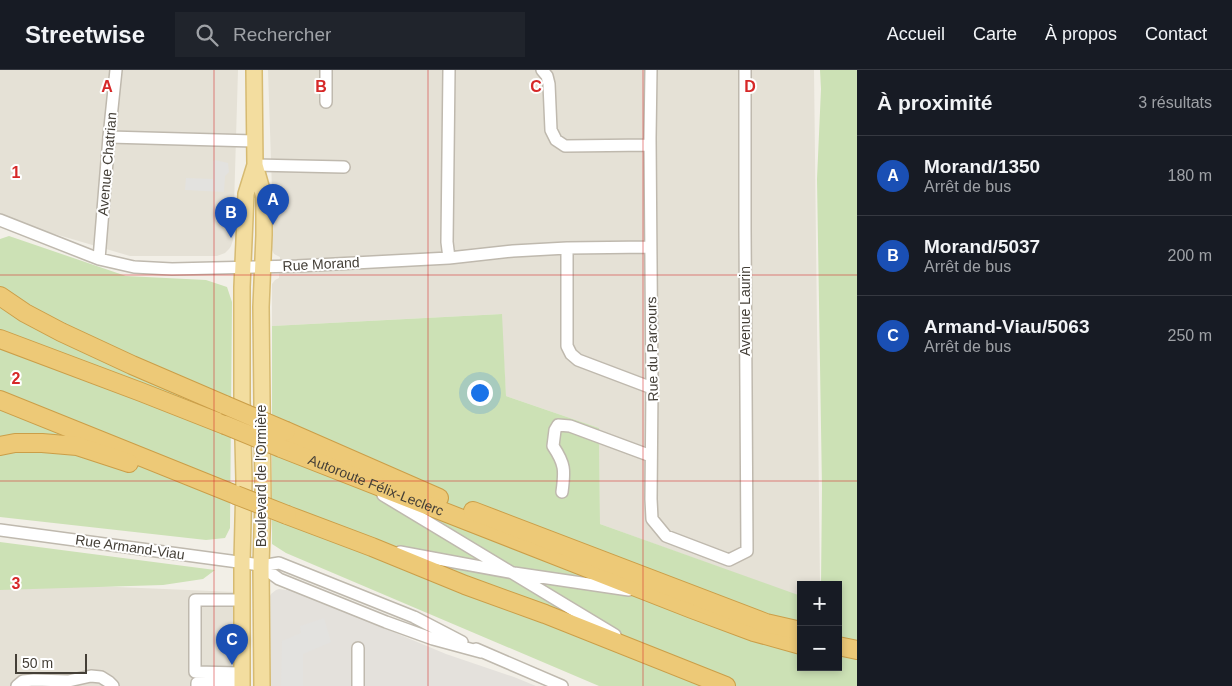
<!DOCTYPE html>
<html lang="fr">
<meta charset="utf-8">
<style>
body{margin:0;font-family:Arial,sans-serif;background:#20242c;color:#f1f3f6}
.controls{position:absolute;right:15px;bottom:15px;display:grid;overflow:hidden;border-radius:0px;box-shadow:0 2px 8px #0003}
.controls button{width:45px;height:45px;display:grid;place-items:center;padding:0;border:0;border-bottom:1px solid #363941;background:#171b24;color:#f1f3f6;font:25px sans-serif}
.scale{position:absolute;left:15px;bottom:12px;width:72px;box-sizing:border-box;padding-left:5px;border:2px solid #443f37;border-top:0;font-size:14px;line-height:18px;white-space:nowrap;color:#443f37;-webkit-text-stroke:4px #fff;paint-order:stroke}
.you{position:absolute;left:479px;top:322px;width:18px;height:18px;margin:-12px;border:4px solid #fff;border-radius:50%;background:#1a73e8;box-shadow:0 0 0 8px #1a73e833}
.badge{display:grid;place-items:center;width:32px;height:32px;border-radius:50%;background:#1a73e8;color:#fff;font-size:16px;font-weight:700}
.pin{position:absolute;translate:-50% -41px;filter:drop-shadow(0 1px 2px #0008)}
.pin::after{content:'';position:absolute;top:26px;width:18px;height:15px;background:inherit;clip-path:polygon(0 0,100% 0,50% 100%)}
.list{margin:0;padding:0;list-style:none}
h2{display:flex;justify-content:space-between;align-items:center;height:65px;margin:0;padding:0 20px;font-size:21px}
h2 small{font-size:16px;font-weight:400;color:#9ea1a6}
.list li{display:grid;grid-template-columns:32px 1fr auto;gap:15px;align-items:center;box-sizing:border-box;height:80px;padding:0 20px;border-top:1px solid #363941}
.list b{display:block;font-size:19px;white-space:nowrap}
.list p{margin:0;font-size:16px;white-space:nowrap;color:#9ea1a6}
.list em{font-size:16px;font-style:normal;color:#9ea1a6}
.icon{flex:none;width:28px;height:28px;fill:none;stroke:currentColor;stroke-width:2;stroke-linecap:round;stroke-linejoin:round}
.map{position:relative;flex:none;width:857px;height:616px;overflow:hidden}
header{display:flex;align-items:center;gap:30px;box-sizing:border-box;height:70px;padding:0 25px;background:#171b24;border-bottom:1px solid #363941}
header strong{font-size:24px}
nav{display:flex;gap:28px;margin-inline-start:auto;font-size:18px}
.search{width:350px;height:45px;background:#20242c;display:flex;align-items:center;gap:12px;box-sizing:border-box;padding:0 18px;border-radius:0px;color:#9ea1a6;font-size:19px}
main{display:flex}
aside{flex:1;background:#171b24}
.map>svg:first-child{display:block}
.residential{fill:#e5e1d6}
.industrial{fill:#e4e1dc}
.green{fill:#cce1b5}
.parking{fill:#e3e2df}
.lines{fill:none;stroke-linecap:round;stroke-linejoin:round}
.minor-casing{stroke:#bfb9ae;stroke-width:14}
.major-casing{stroke:#d6ba71;stroke-width:18}
.highway-casing{stroke:#cb9e48;stroke-width:20}
.minor{stroke:#fff;stroke-width:11}
.major{stroke:#f3dd9f;stroke-width:15}
.highway{stroke:#edc977;stroke-width:18}
.highway-bridge-casing{stroke:#cb9e48;stroke-width:20;stroke-linecap:butt}
.highway-bridge{stroke:#edc977;stroke-width:18}
.grid{fill:none;stroke:#d62828;stroke-width:1;stroke-opacity:0.55}
.labels{text-anchor:middle;stroke-width:4;stroke-linejoin:round;paint-order:stroke}
.street-label{font-size:14px;fill:#443f37;stroke:#fff}
.grid-label{font-size:16px;text-anchor:middle;font-weight:bold;fill:#d62828;stroke:#fff;stroke-width:4;stroke-linejoin:round;paint-order:stroke}
</style>
<header>
<strong>Streetwise</strong>
<div class="search"><svg class="icon" aria-label="search" viewBox="0 0 24 24"><circle cx="10" cy="10" r="6"/><path d="M15 15l6 6"/></svg>Rechercher</div>
<nav><a>Accueil</a><a>Carte</a><a>À propos</a><a>Contact</a></nav>
</header>
<main>
<div class="map">
<svg width="857" height="616" viewBox="0 0 857 616">
<rect width="100%" height="100%" fill="#f2efe7"/>
<path class="residential" d="M0,0H238L233,170L231,176L229,179L225,183L217,186H130L0,148Z
M268,0H814L820,515H801V527L600,454L599,358L506,326L501,244L272,256V214L275,210L279,208L280,187L274,184L272,180V121Z
M0,512L235,522L237,616H0Z"/>
<path class="industrial" d="M288,518L446,584L514,607L536,616H270L269,528L271,524L276,520L279,519L286,520Z"/>
<path class="green" d="M820,0H857V616H599L286,483L272,474V256L502,244L506,326L599,358L600,454L801,526V597H838V515H821L822,418L817,109L821,19Z
M9,166L126,206L206,210L227,217L232,232L230,458L225,468L206,470L0,447V169Z
M0,472L215,500L203,509L163,515L0,520Z"/>
<path class="parking" d="M215,90L228,93L229,102L225,106L224,122L185,120L186,108L213,109V91Z
M324,548L331,572L303,584V616H281L282,571L301,563L300,556Z"/>
<g class="lines">
<defs>
<path id="minor" d="M326,0V32
M449,0L447,172L449,188
M542,0L547,6L549,14L551,60L556,70L565,76L650,75
M651,0L650,68L652,318L651,429L652,449L666,466L729,490L747,481L745,160V0
M109,67L254,71
M255,95L344,97
M0,150L99,189L134,197L172,199L297,196L449,188L513,181L567,178L650,177
M567,178V276L571,284L578,290L652,318
M99,189L109,67L116,0
M562,422C565,400 565,394 553,376L555,360L558,355L570,356L651,386
M383,425L615,565
M0,460L253,494L261,496L279,509L386,552L433,569L481,582
M400,482L514,503L629,520
M261,496L279,493L414,547L462,572
M242,530H195V602L242,603
M358,578V616
M476,579L562,616
M17,616L23,611L34,610L68,611L91,606L101,607L109,612L113,616
M197,616V613L242,614"/>
<path id="major" d="M254,0L255,95L264,127V165L261,237L263,429L261,496L262,616
M242,616V492L244,410L242,330V217L246,124L255,95"/>
<g id="highway">
<path d="M0,226L25,243L61,262L132,295L225,335"/>
<path d="M0,269L141,322L225,355"/>
<path d="M0,330L236,425"/>
<path d="M286,361L439,428"/>
<path d="M0,376L15,373H42L77,376L129,393"/>
<path id="s1" d="M281,378L692,539L754,562L801,575"/>
<path d="M473,441L766,553L801,561"/>
<path d="M287,445L372,477L465,515L545,544L726,616"/>
<path d="M838,576L857,580"/>
</g>
</defs>
<use href="#minor" class="minor-casing"/>
<use href="#major" class="major-casing"/>
<use href="#highway" class="highway-casing"/>
<use href="#minor" class="minor"/>
<use href="#major" class="major"/>
<use href="#highway" class="highway"/>
<defs>
<path id="highway-bridge" d="M225,335L286,361
M225,355L281,378
M236,425L287,445"/>
</defs>
<use href="#highway-bridge" class="highway-bridge-casing"/>
<use href="#highway-bridge" class="highway-bridge"/>
</g>
<path class="grid" d="M214,0V616M428,0V616M643,0V616M0,205H857M0,411H857"/>
<g class="labels">
<g class="street-label">
<text transform="translate(107 94) rotate(-85)" y="5">Avenue Chatrian</text>
<text transform="translate(321 194) rotate(-3)" y="5">Rue Morand</text>
<text transform="translate(745 241) rotate(-90)" y="5">Avenue Laurin</text>
<text transform="translate(652 279) rotate(-91)" y="5">Rue du Parcours</text>
<text transform="translate(261 406) rotate(-90)" y="5">Boulevard de l'Ormière</text>
<text dy="5" stroke="none"><textPath href="#s1" startOffset="102">Autoroute Félix-Leclerc</textPath></text>
<text transform="translate(130 477) rotate(8)" y="5">Rue Armand-Viau</text>
</g>
</g>
<g class="grid-label">
<text x="107" y="22">A</text>
<text x="321" y="22">B</text>
<text x="536" y="22">C</text>
<text x="750" y="22">D</text>
<text x="16" y="108">1</text>
<text x="16" y="314">2</text>
<text x="16" y="519">3</text>
</g>
</svg>
<div class="controls">
<button>+</button>
<button>−</button>
</div>
<div class="scale">50 m</div>
<div class="you"></div>
<div class="pin badge" style="left:273px;top:155px;background:#1a4fb4">A</div>
<div class="pin badge" style="left:231px;top:168px;background:#1a4fb4">B</div>
<div class="pin badge" style="left:232px;top:595px;background:#1a4fb4">C</div>
</div>
<aside>
<h2>À proximité<small>3 résultats</small></h2>
<ul class="list">
<li><span class="badge" style="background:#1a4fb4">A</span><div><b>Morand/1350</b><p>Arrêt de bus</p></div><em>180 m</em></li>
<li><span class="badge" style="background:#1a4fb4">B</span><div><b>Morand/5037</b><p>Arrêt de bus</p></div><em>200 m</em></li>
<li><span class="badge" style="background:#1a4fb4">C</span><div><b>Armand-Viau/5063</b><p>Arrêt de bus</p></div><em>250 m</em></li>
</ul>
</aside>
</main>
